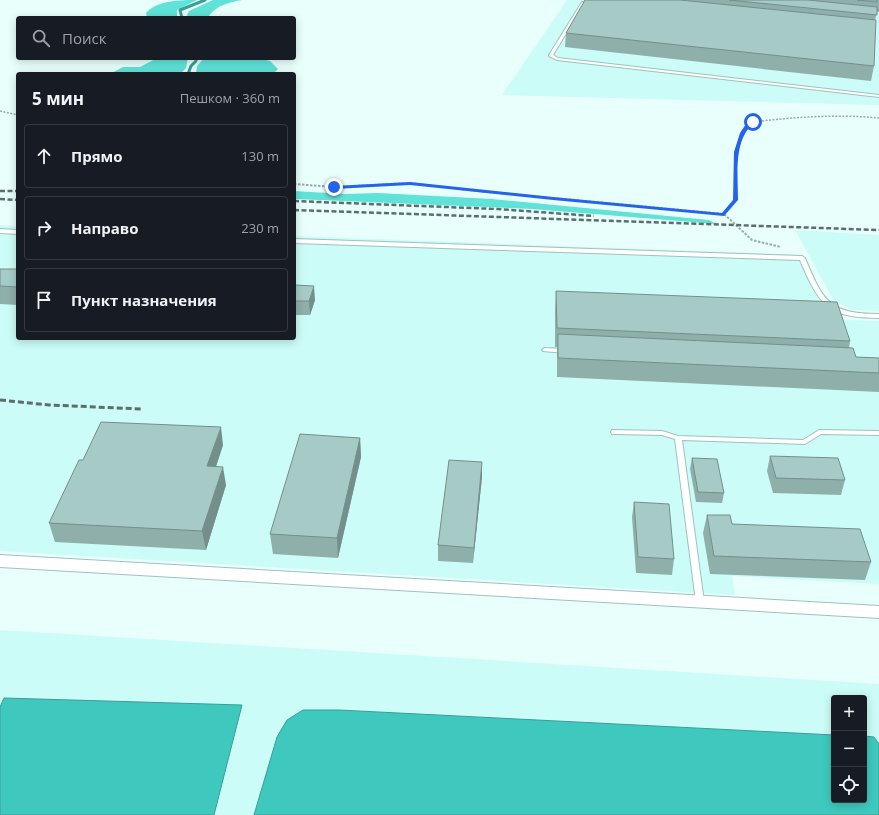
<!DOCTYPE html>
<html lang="ru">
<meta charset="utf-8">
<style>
body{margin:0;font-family:"Open Sans",sans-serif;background:#242831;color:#f1f3f6}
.controls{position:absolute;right:12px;bottom:12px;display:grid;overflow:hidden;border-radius:4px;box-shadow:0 2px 10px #0003}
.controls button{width:36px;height:36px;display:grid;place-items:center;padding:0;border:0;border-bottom:1px solid #363941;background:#171b24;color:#f1f3f6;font:20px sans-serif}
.stop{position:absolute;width:12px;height:12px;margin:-9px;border:3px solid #2563eb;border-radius:50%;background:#fff}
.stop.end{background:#2563eb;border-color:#fff;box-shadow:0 1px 4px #0008}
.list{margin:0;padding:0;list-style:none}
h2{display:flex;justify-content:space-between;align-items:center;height:52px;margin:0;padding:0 16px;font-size:17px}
h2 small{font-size:13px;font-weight:400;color:#9ea1a6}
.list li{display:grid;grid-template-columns:26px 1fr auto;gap:12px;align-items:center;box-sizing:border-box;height:64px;margin:0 8px 8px;padding:0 8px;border:1px solid #363941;border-radius:4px}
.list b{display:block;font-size:15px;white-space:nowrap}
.list em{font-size:13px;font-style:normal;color:#9ea1a6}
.icon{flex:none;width:22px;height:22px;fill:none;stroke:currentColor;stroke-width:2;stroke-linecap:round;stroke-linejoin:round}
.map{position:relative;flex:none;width:879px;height:815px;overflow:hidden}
.search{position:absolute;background:#171b24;box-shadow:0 2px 10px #0003;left:16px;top:16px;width:280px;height:44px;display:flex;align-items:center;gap:10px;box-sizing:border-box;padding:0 14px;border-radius:4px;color:#9ea1a6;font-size:15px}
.panel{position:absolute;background:#171b24;box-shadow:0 2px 10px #0003;left:16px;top:72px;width:280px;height:268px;border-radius:4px}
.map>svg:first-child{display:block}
.built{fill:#ccfcf7;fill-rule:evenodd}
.forest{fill:#5fe3d8}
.water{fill:#3fc9be;stroke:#399e96}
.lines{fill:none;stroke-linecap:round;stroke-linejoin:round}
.stream{stroke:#399e96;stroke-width:3}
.service-casing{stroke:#9dc2bd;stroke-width:2}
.minor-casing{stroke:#9dc2bd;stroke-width:2}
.path-far1{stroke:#97aba8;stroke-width:1.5;stroke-dasharray:2 1.5;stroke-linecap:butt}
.path{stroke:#97aba8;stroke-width:2;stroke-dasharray:2.5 1.5;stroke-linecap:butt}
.service{fill:#fff;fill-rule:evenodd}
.minor{fill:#fff;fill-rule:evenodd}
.rail-far1{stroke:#5c6d6b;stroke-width:2.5;stroke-dasharray:5 2.5;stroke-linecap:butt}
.rail{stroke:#5c6d6b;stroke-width:3;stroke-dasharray:6 3;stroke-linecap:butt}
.wall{fill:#8fafab}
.shaded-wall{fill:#748e8b}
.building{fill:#a6cbc7;stroke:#748e8b}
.route{fill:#2563eb}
</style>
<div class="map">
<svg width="879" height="815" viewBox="0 0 879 815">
<rect width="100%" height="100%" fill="#e8fffc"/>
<path class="built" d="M567,0H879V105L502,95Z
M0,225L18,226V338H294V236L803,255L822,303L846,320L879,321V584L732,576L735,595L0,551Z
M795,230L879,235V311L853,310L834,301Z
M0,630L879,684V815H0ZM834,698H864V800H834Z"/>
<path class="forest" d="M197,0L177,10V18H147L146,13C157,0 182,0 197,0Z
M213,0H242C230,2 214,6 208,18H189L187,15L189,11Z
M157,58H188L186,68L180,74H110L123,67H140Z
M204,58H259L270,61L278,69L273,74H196L197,66Z
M294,191L345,194L378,193L492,199L709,220L717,224L532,209L294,199Z"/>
<path class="water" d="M4,698L242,705L214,815H0V707Z
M303,710H339L834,735V800H864V736L874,737L879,744V815H254L277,737L287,720Z"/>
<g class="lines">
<path class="stream" d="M182,18L180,10L205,0
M188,74L191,66L196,61V58"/>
<defs>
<path id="service" d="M592,1L594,2L593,3L584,4L553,55L558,58L879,95V97L557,60L549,56V55L582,2Z
M0,229L18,230V234L0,233Z
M294,239L802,256L805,258C823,301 829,314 879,314V318C828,318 819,305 800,260L294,243Z
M545,348L565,349L568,351L565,353L543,351L542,350L543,349Z
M612,430L662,431L678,436L803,440L819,430L879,431V435L821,434L805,444L682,440L704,602L703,604L700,605L697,604L696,602L675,439L662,435L615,434H612L611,432Z"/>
<path id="minor" d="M0,555L879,606V618L0,567Z"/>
</defs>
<use href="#service" class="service-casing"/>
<use href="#minor" class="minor-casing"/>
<path class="path-far1" d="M0,111L18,115
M740,139L747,125L753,122C795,117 837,114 879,118"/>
<path class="path" d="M294,184L334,187L410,183L477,191L724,214L752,240L781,247
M724,214L735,200L736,152L740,138"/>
<use href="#service" class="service"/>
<use href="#minor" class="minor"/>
<path class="rail-far1" d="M0,191H18
M0,199L18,200
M294,201L497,209L594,216
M294,210L879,230"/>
<path class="rail" d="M0,400L49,405L142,409"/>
</g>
<path class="wall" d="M585,0H879V12H877L875,20L874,66L871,81L565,47L566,33Z
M0,269H18V305L0,304Z
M294,285L315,300L310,315H294Z
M556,291L850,341L849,348L856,357L879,358V392L557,377V347H555V310Z
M360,438L361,457L338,558L273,554L270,534Z
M223,445L216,466L226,485L206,550L55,542L49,523L83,460Z
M770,456L845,480L841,495L773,493L767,471Z
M692,458L724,493L722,503L696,502L690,469Z
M482,477L473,563L438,561V545Z
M634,502L674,559L672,575L636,573L632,517Z
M707,515L732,524L871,562L865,580L710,574L703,533Z"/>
<path class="shaded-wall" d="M314,286L315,300L310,315L309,301Z
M221,427L223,445L210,485L207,466Z
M360,438L361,457L338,558L337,538Z
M482,462V477L473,563L474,548Z
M223,467L226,485L206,550L202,531Z"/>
<path class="building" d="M585,0H680L876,20L874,66L566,33Z
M729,0H808L877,7V15Z
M857,0H877V2Z
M0,269H18V287L0,286Z
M294,285L314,286L309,301H294Z
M556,291L837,302L850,341L557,328Z
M558,334L853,348L856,357L879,358V373L558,358Z
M101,422L221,427L207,466L223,467L202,531L49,523L79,460H83Z
M300,434L360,438L337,538L270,534Z
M770,456L838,458L845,480L776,478Z
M692,458L717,459L724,493L698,492Z
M449,460L482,462L474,548L438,545Z
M634,502L669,504L674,559L638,557Z
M707,515H730L732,524L860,529L871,562L714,556Z"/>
<path class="route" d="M752,121L755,122C733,139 738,174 738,200L724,216L553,200L410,185L334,189L332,187L334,186L410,182L553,197L722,213L733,200L734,152L740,133L746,124Z"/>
</svg>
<div class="controls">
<button>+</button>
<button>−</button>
<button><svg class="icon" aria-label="locate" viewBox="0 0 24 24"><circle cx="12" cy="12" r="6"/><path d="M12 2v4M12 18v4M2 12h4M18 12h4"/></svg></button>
</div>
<div class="stop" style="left:753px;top:122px"></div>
<div class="stop end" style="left:334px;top:187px"></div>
<div class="search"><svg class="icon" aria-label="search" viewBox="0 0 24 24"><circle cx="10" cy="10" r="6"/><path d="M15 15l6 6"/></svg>Поиск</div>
<section class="panel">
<h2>5 мин<small>Пешком · 360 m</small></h2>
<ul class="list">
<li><svg class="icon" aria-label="ahead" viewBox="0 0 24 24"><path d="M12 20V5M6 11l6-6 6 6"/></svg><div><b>Прямо</b></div><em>130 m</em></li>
<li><svg class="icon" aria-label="right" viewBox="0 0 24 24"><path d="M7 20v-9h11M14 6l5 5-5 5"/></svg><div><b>Направо</b></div><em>230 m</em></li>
<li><svg class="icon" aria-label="arrive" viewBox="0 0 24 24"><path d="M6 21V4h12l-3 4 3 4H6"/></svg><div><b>Пункт назначения</b></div></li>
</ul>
</section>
</div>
